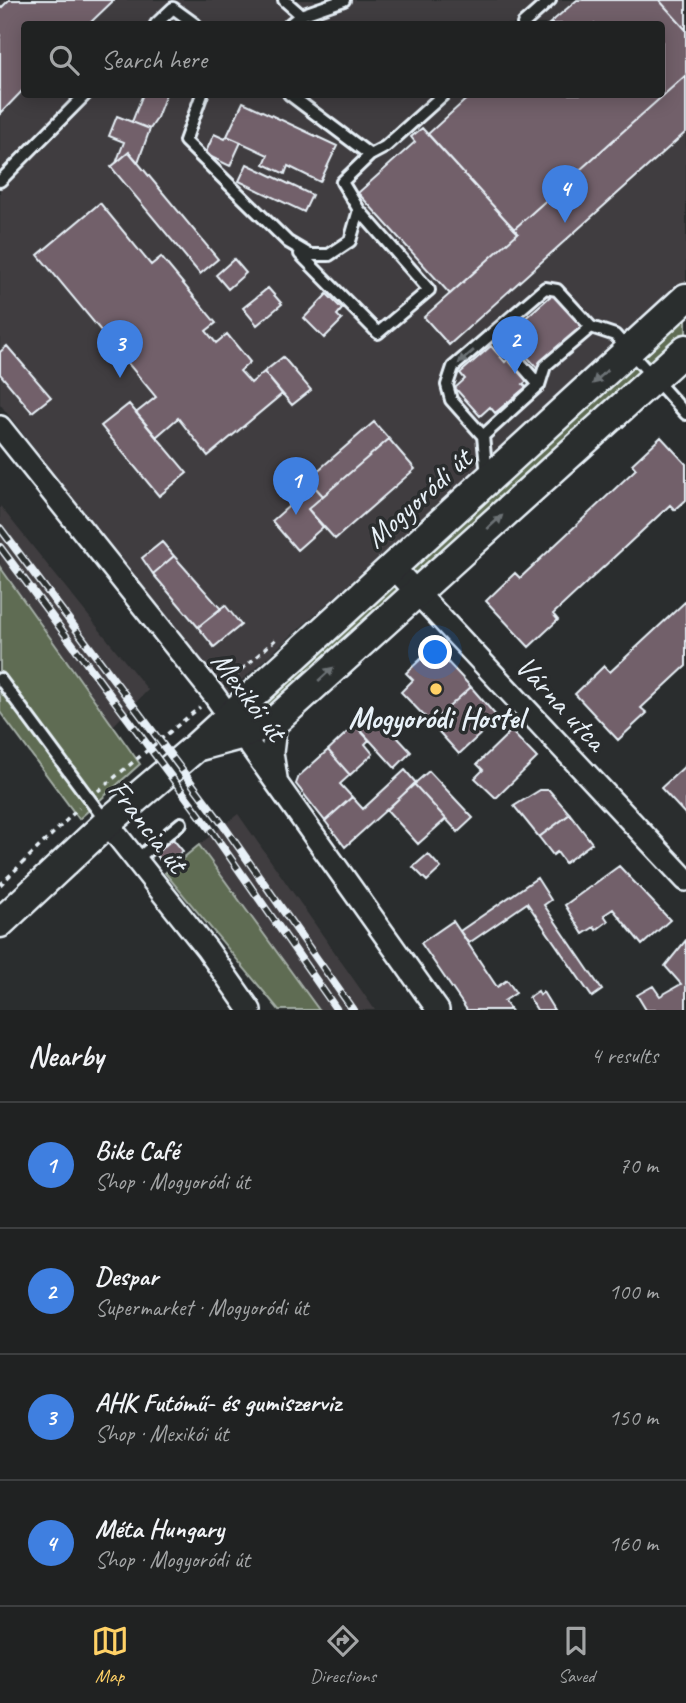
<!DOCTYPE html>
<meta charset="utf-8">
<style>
body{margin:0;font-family:Caveat,sans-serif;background:#282a2a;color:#f1f3f6}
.you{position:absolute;left:436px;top:653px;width:24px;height:24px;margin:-18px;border:5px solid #fff;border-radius:50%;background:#1a73e8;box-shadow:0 0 0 10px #1a73e833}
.badge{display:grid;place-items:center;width:46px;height:46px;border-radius:50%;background:#ffd166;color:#fff;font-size:23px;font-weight:700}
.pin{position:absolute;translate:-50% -58px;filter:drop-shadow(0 2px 4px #0008)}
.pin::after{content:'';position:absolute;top:37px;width:24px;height:21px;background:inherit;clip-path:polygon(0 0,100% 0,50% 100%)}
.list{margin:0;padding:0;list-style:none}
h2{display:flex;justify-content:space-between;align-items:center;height:91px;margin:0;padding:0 28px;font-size:30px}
h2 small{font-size:23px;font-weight:400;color:#a2a4a5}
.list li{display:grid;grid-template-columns:46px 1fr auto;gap:21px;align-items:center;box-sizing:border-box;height:126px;padding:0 28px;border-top:2px solid #3d3f40}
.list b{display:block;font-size:26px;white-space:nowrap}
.list p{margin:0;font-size:23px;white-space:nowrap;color:#a2a4a5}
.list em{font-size:23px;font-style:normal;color:#a2a4a5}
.icon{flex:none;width:38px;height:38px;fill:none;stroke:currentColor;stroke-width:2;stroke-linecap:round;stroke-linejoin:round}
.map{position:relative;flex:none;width:686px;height:1010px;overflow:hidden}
.search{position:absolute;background:#202222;box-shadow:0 4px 18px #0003;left:21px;right:21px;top:21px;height:77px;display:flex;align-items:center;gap:18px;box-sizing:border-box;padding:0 24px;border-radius:7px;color:#a2a4a5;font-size:26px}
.sheet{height:595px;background:#202222}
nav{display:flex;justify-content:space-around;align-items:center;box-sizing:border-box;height:98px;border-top:2px solid #3d3f40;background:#202222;font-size:19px;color:#a2a4a5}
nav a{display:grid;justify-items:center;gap:4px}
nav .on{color:#ffd166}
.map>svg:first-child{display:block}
.built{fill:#403d40;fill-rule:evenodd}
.green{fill:#5f6c53;stroke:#a4aea6;stroke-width:2}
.building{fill:#72616b;stroke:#e8f1f8;stroke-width:2}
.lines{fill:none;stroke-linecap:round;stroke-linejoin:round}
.service-casing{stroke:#e8f1f8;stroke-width:16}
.minor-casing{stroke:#e8f1f8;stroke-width:26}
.tertiary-casing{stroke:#e8f1f8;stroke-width:33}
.path{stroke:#e8f1f8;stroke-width:3.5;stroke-dasharray:5 5;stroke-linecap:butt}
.service{stroke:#2a2d2e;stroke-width:10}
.minor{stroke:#2a2d2e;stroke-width:21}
.tertiary{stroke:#2a2d2e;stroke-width:28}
.rail-casing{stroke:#e8f1f8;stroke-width:8}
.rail{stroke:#2a2d2e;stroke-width:5;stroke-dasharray:16;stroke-linecap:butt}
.oneway{fill:#6c7275}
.poi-dot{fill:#ffd166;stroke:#2a2d2e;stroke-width:2.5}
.labels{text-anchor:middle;stroke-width:7;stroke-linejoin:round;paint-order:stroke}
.street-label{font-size:30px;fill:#e8f1f8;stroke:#2a2d2e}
.poi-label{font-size:30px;font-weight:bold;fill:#e8f1f8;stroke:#2a2d2e}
</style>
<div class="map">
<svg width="686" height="1010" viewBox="0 0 686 1010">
<rect width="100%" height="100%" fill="#2a2d2e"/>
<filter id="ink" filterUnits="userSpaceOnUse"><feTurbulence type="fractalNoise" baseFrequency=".0143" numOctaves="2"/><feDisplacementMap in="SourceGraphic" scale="14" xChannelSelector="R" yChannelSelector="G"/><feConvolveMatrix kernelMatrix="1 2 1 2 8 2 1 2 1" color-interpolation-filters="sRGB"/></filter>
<g filter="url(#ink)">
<path class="built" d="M0,0H686V282L224,696L0,404ZM24,24H662V94H24Z
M0,506L148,690L113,726L0,567Z
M238,814L375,1010H319L199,845Z"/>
<path class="green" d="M686,298V349L259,717L254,709Z
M0,567L140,764L79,819L0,712Z
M199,845L319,1010H279L165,873Z"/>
<path class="building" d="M9,0H114L89,24H24V89L0,114V9Z
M577,0H659L686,30V75L514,229L428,134L472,94H662V24H549Z
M659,0H686V30Z
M686,75V132L449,345L424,317L518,233L514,229Z
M143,94H166L156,120L150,129L132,122Z
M243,102L337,146L320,182L288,166L285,174L264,164L268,155L227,136Z
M117,116L150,129L138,162L129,152L116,163L124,142L109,136Z
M422,128L518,233L450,294L358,193L415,142L411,137Z
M214,134L225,139L227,136L241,142L230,166L205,154Z
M129,152L218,259L200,274L111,167Z
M247,164L312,195L304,212L239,181Z
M100,203L151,265L161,257L216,323L206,331L216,343L227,334L250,362L240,371L251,383L264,372L282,394L208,456L178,418L156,437L136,413L156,397L38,255Z
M234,259L246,273L228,289L216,275Z
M268,288L282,304L257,325L243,308Z
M327,294L342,309L337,315L342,320L324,338L304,318Z
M553,294L585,330L539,370L507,334Z
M7,346L51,397L32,412L0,374V352Z
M491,346L505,362L511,357L522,370L520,372L527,381L523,384L526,387L495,413L490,407L480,416L455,388L465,379L460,373Z
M283,357L311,390L292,405L264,372Z
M129,404L187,473L159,496L101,426Z
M374,422L389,439L323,496L308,479Z
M661,437L686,464V500L675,510L670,505L553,614L558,620L529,647L486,601L515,573L520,578L636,469L632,464Z
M389,439L415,469L335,539L308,509Z
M313,485L323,496L308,509L323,527L297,550L272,521Z
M162,542L174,556L153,574L142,558Z
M174,556L221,609L198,627L153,574Z
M686,601V666L641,708L647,713L618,740L575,694L604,666L610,672Z
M225,605L241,625L214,647L198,627Z
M443,657L471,687L431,723L401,692L413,680L406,673L422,658L431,668Z
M471,687L498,718L459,754L431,723Z
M371,709L411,752L395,768L355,724Z
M355,725L369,740L365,744L373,754L350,775L328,750Z
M511,731L537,758L496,798L475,778L483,770L477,764Z
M328,750L350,775L340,784L352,797L325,821L296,784L299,776Z
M686,765V815L661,788Z
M405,770L416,783L345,847L325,821L352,797L363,809Z
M429,771L473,818L458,832L414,784Z
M414,784L446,819L418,844L387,810Z
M540,790H549L570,814L539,837L514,806Z
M570,814L592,843L565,863L557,852L553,855L539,837Z
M173,839L183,851L165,866L155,854Z
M428,854L441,868L427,881L413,867Z
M619,866L670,920L642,945L613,909L604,915L608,921L596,930L594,927L583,934L565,905Z
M537,878L551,900L544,905L602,990L592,997L527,903L469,943L460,931Z
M453,921L497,987L507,980L516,993L504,1001L511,1010H467L421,943Z
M686,940V1010H646L637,995L653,986L660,996L681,984L665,966Z
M538,991L540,995L543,992L554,1010H537L529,997Z"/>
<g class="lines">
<defs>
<path id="service" d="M284,0L301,15L290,24
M301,15L344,0
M156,24L173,8L195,24
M523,24L550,0
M202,94L185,141L288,242L310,255H329L350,241L359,210L342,182L370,155L289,94
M370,155L385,147L444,94
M0,181L86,94
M300,254L378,333L429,290L359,210
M494,333L539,385
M483,436L539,385L545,366L591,327L615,335L686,414
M487,476L483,436L451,400L447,385L453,367L545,288L557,290L591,327
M0,679L107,823
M137,859L181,823"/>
<path id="minor" d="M0,427L214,695L438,1010
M393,567L686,880
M276,778L272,753L276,720
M107,823L207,949L250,1010"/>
<path id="tertiary" d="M199,746L240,735L276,720L686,349
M0,923L107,823L195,748L686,298"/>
</defs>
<use href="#service" class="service-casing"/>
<use href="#minor" class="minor-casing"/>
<use href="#tertiary" class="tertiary-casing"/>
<path class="path" d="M227,683L276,639
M98,791L200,707
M0,885L79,808"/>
<use href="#service" class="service"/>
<use href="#minor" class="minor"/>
<use href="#tertiary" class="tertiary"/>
<defs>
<path id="rail" d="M0,528L223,825L353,1010
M0,547L213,833L337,1010"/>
</defs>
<use href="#rail" class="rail-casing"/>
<use href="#rail" class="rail"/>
</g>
<defs><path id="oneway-solid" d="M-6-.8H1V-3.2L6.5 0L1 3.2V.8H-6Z" transform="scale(1.75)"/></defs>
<g class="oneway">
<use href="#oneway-solid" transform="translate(466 357) rotate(139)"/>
<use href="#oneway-solid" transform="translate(600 377) rotate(137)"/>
<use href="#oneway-solid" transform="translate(495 522) rotate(-42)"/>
<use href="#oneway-solid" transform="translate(326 674) rotate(-42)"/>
</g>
</g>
<circle class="poi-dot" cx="436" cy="689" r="7"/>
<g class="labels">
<g class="street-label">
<text transform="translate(418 498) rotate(-42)" y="10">Mogyoródi út</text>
<text transform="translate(249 696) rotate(53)" y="10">Mexikói út</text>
<text transform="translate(561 703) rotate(47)" y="10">Várna utca</text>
<text transform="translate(148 826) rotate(52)" y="10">Francia út</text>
</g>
<g class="poi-label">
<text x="436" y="728">Mogyoródi Hostel</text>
</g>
</g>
</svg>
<div class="you"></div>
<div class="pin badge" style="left:296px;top:515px;background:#3f7fe0">1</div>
<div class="pin badge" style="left:515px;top:374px;background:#3f7fe0">2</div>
<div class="pin badge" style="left:120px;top:378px;background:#3f7fe0">3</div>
<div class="pin badge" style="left:565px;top:223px;background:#3f7fe0">4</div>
<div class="search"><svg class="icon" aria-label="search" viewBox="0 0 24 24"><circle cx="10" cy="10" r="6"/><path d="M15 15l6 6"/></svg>Search here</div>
</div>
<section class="sheet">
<h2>Nearby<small>4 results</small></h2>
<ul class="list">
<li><span class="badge" style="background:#3f7fe0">1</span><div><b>Bike Café</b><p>Shop · Mogyoródi út</p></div><em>70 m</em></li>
<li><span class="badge" style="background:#3f7fe0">2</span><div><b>Despar</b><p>Supermarket · Mogyoródi út</p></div><em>100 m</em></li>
<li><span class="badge" style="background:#3f7fe0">3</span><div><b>AHK Futómű- és gumiszerviz</b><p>Shop · Mexikói út</p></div><em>150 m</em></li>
<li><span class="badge" style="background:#3f7fe0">4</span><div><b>Méta Hungary</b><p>Shop · Mogyoródi út</p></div><em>160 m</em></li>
</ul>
</section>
<nav>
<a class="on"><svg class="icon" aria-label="map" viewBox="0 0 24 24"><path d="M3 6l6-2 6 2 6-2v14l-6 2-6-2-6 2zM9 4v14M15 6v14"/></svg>Map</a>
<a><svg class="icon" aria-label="directions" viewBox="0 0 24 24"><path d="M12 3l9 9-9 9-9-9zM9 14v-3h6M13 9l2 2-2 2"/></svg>Directions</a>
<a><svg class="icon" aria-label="saved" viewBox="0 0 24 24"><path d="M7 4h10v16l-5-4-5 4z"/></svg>Saved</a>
</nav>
